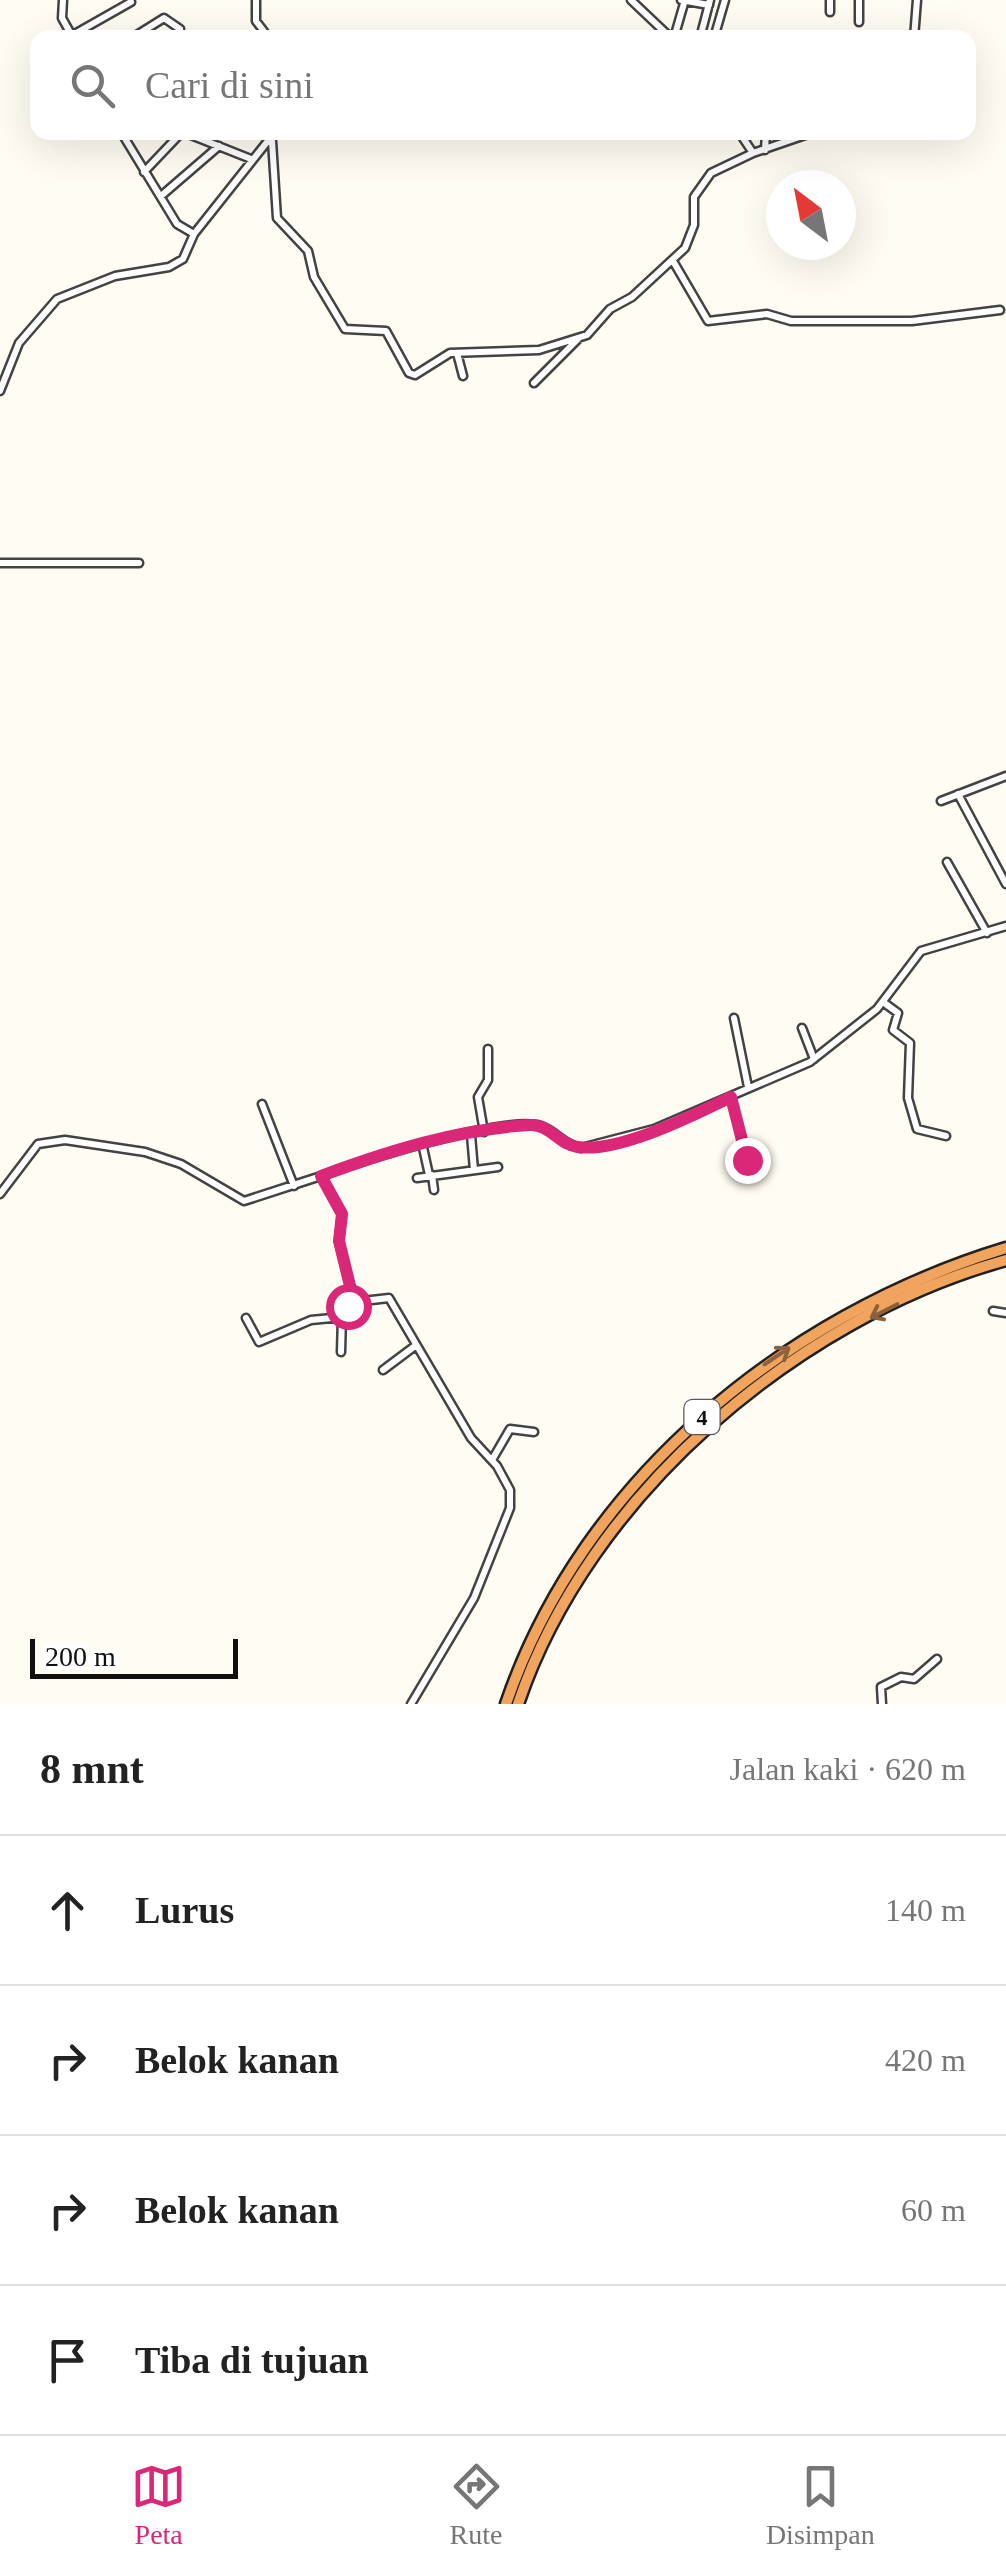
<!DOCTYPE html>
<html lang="id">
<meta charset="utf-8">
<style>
body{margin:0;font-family:Georgia,serif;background:#f2f2f2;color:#222}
.compass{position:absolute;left:766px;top:170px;width:90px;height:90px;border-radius:50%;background:#fff;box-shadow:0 10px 40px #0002;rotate:328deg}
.scale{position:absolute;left:30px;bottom:25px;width:208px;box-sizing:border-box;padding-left:10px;border:5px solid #101010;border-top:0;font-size:28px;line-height:35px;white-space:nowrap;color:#101010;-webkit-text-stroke:8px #fff;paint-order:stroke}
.stop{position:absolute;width:30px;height:30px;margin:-22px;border:8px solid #db2777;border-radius:50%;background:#fff}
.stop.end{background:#db2777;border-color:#fff;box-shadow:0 2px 10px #0008}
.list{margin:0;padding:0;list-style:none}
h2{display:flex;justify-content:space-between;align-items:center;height:130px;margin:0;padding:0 40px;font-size:42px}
h2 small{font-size:32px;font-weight:400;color:#767676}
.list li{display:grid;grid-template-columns:65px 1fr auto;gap:30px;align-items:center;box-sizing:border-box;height:150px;padding:0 40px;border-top:2px solid #e0e0e0}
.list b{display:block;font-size:38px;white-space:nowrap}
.list em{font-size:32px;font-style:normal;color:#767676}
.icon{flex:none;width:55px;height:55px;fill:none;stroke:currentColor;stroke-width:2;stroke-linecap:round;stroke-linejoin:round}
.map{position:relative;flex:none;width:1006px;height:1704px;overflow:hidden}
.search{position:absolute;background:#fff;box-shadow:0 10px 40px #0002;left:30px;right:30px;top:30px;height:110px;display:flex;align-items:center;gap:25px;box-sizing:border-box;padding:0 35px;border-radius:20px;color:#767676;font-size:38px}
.sheet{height:730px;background:#fff}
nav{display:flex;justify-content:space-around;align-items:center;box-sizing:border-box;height:140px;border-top:2px solid #e0e0e0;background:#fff;font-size:28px;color:#767676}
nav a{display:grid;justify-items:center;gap:5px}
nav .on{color:#db2777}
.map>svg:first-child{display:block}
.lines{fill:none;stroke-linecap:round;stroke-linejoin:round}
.minor-casing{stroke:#434343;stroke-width:11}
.motorway-casing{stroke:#212121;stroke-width:15}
.minor{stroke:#fff;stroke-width:6}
.motorway{stroke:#f1a45e;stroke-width:10}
.oneway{stroke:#8c613b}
.route{stroke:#db2777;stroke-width:12}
.labels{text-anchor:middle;stroke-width:10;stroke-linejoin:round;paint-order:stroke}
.shield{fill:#fff;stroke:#585858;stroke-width:2.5}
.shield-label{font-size:22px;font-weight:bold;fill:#101010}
</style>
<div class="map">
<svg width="1006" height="1704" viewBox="0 0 1006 1704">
<rect width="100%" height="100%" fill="#fffdf3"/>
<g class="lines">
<defs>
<path id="minor" d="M63,0L62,18L72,36
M256,0V21L269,38
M631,0L671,38
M681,0L709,5
M859,0V22
M830,12V0
M71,36L131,2
M132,38L164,18L180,29
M674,38L685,0
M700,38L710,0
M714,38L725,0
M914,38L917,0
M121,132L177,224L194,234
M183,132L251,159
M739,132L753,153
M272,141L277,218L308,251L314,277L345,329L386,331L409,373L415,375L450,353L539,350L587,335L610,309L632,297L685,248L694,225V197L711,173L753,153L814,132
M765,150L766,132
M144,172L182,132
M161,196L219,146
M673,261L708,321L767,314L791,321H912L1000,310
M457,353L463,376
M534,383L578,339
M0,391L19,343L57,299L115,276L169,267L183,259L194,234L275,132
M0,563H139
M958,794L1006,884
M941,801L1006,776
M947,862L987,933
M883,1002L898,1013L893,1030L910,1043L908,1098L917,1129L946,1136
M734,1018L748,1087
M802,1028L814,1059
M731,1097L747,1159
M262,1104L294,1186
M484,1132L478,1097L488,1080V1049
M471,1135L474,1170
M422,1143L429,1175
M432,1175L434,1190
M417,1178L498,1167
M0,1194L38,1144L65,1140L145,1152L181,1164L244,1201L321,1176
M993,1311L1006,1313
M246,1318L259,1342L311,1320L342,1317L344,1309L354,1302
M341,1352L342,1317
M383,1370L415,1346
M492,1460L510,1429L534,1432
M411,1704L474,1598L510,1508V1490L497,1466L471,1438L389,1298L354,1302L339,1241L342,1214L321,1176C360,1161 505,1115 541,1126C556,1131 564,1145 581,1148L654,1129L810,1062L877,1009L921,951L1006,926
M882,1704L881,1687L901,1677L914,1679L937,1659"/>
<path id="motorway" d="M506,1704C582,1481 785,1315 1006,1248
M518,1704C588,1496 796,1318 1006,1260"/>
</defs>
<use href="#minor" class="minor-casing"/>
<use href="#motorway" class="motorway-casing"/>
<use href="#minor" class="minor"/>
<use href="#motorway" class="motorway"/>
</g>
<defs><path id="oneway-shaft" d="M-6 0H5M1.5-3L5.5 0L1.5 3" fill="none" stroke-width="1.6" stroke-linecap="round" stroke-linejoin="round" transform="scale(2.5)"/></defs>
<g class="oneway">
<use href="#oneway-shaft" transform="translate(884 1311) rotate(153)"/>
<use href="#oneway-shaft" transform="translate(777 1356) rotate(-34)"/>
</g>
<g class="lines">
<path class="route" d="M348,1306L354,1302L339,1241L342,1214L321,1176C388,1151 459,1129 530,1125C550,1124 559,1145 578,1147C619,1153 694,1115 731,1097L747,1160"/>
</g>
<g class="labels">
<rect class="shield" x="684.5" y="1400" width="35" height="34" rx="8"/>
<g class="shield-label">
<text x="702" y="1425">4</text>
</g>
</g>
</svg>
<svg class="compass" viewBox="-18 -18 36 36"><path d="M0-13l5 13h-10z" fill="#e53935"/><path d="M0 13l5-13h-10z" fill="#767676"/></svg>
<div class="scale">200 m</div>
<div class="stop" style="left:348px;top:1306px"></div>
<div class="stop end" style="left:747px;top:1160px"></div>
<div class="search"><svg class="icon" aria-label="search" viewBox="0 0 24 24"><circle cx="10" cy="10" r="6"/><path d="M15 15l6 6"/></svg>Cari di sini</div>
</div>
<section class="sheet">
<h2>8 mnt<small>Jalan kaki · 620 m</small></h2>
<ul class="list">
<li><svg class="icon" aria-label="ahead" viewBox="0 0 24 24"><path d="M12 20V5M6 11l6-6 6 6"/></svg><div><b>Lurus</b></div><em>140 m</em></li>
<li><svg class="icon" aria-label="right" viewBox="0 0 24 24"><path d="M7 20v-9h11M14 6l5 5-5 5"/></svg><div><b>Belok kanan</b></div><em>420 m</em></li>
<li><svg class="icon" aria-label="right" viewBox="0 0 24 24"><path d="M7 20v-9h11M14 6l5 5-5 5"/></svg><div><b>Belok kanan</b></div><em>60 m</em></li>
<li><svg class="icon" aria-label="arrive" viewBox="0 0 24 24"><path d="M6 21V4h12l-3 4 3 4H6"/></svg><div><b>Tiba di tujuan</b></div></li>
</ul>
</section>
<nav>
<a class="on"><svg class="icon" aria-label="map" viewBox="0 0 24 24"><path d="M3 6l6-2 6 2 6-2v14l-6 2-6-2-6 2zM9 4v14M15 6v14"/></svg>Peta</a>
<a><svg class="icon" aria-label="directions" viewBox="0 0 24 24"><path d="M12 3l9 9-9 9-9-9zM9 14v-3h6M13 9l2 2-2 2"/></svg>Rute</a>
<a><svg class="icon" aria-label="saved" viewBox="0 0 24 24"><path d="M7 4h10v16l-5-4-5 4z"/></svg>Disimpan</a>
</nav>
